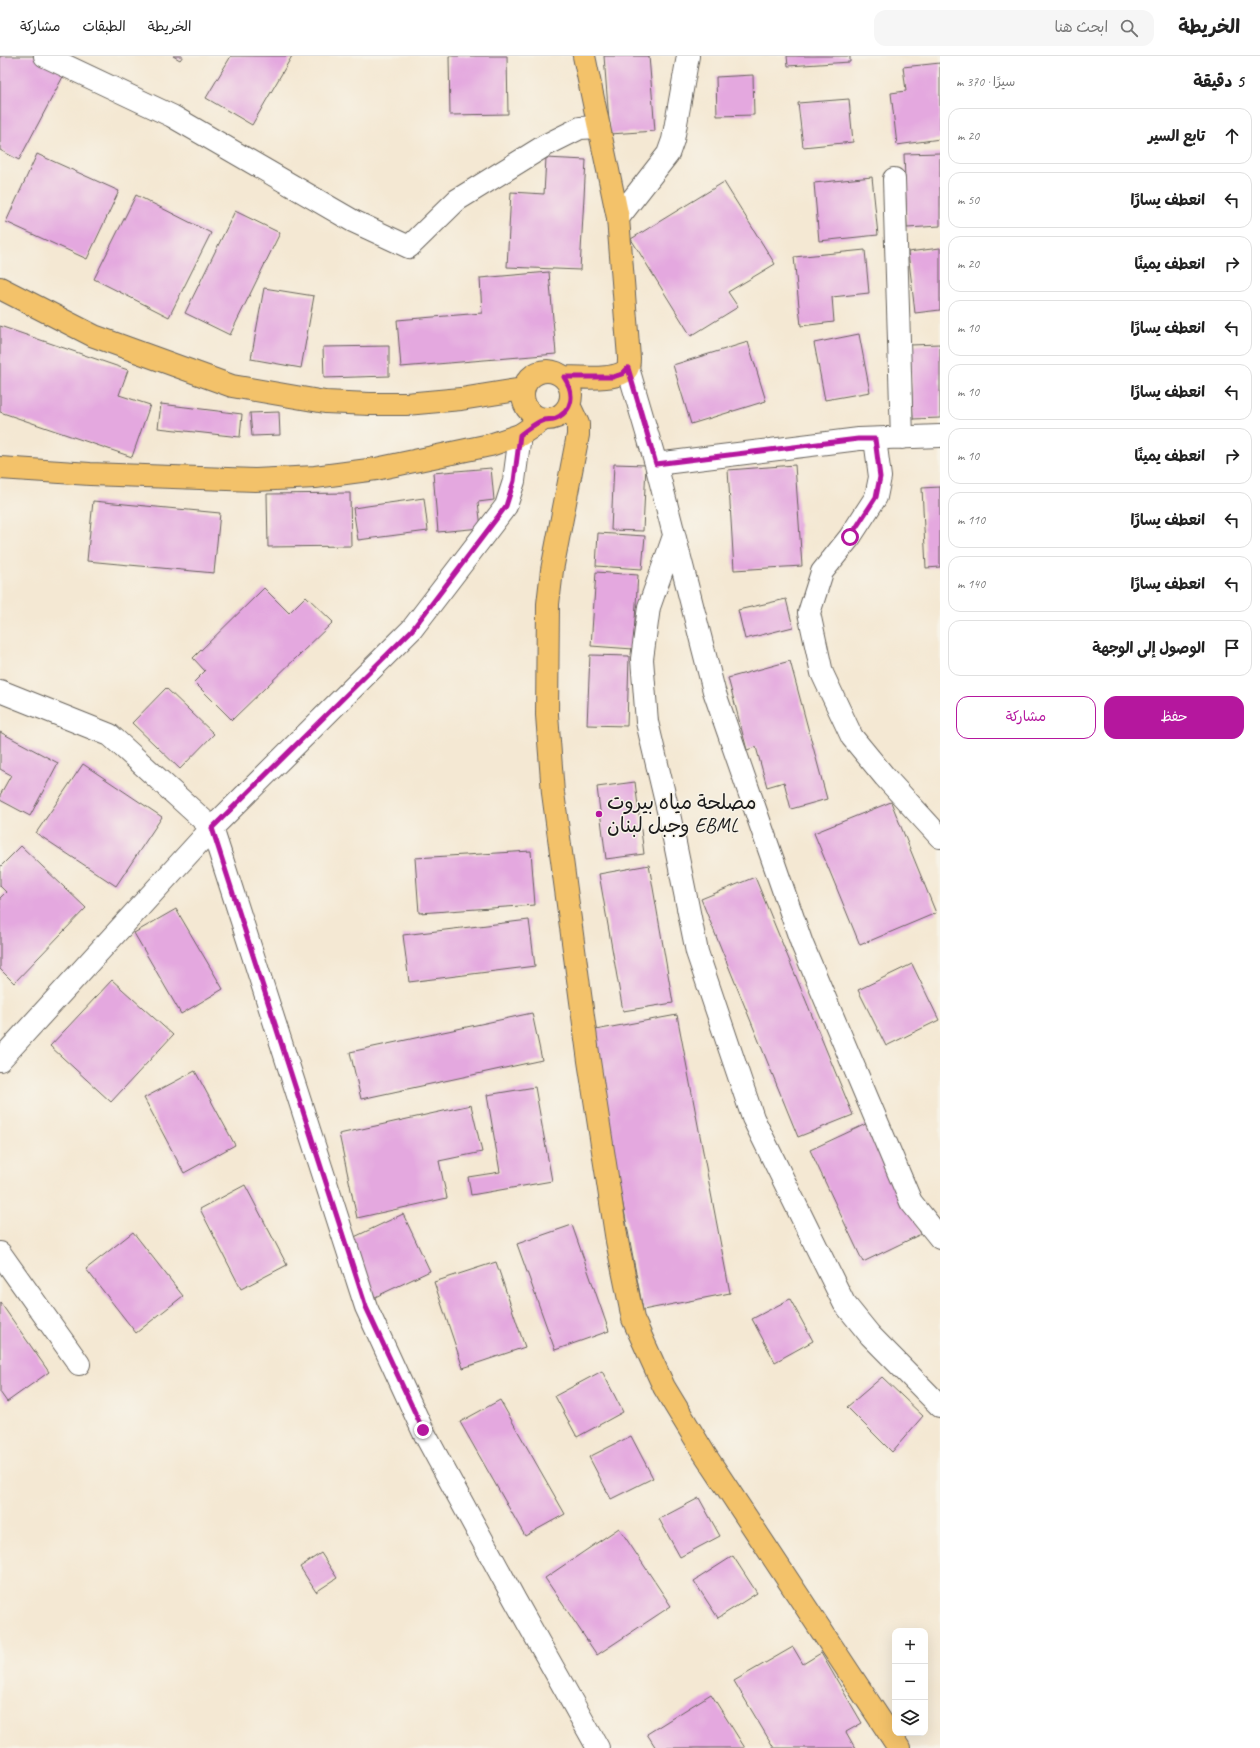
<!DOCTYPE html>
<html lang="ar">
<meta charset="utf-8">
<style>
body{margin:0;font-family:Caveat,"Playpen Sans Arabic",sans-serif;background:#f6f6f6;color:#222;direction:rtl}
.controls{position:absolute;right:12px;bottom:12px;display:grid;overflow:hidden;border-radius:8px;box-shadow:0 4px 16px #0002}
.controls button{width:36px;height:36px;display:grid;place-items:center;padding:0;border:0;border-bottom:1px solid #e0e0e0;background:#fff;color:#222;font:20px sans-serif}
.stop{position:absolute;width:12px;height:12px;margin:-9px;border:3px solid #b5179e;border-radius:50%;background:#fff}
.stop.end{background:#b5179e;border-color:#fff;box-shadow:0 1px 4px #0008}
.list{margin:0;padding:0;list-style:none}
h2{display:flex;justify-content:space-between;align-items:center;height:52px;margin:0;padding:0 16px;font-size:17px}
h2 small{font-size:13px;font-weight:400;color:#767676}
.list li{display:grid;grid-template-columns:26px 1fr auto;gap:12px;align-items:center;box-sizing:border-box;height:56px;margin:0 8px 8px;padding:0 8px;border:1px solid #e0e0e0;border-radius:12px}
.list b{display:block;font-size:15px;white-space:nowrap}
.list em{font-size:13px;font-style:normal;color:#767676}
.actions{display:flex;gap:8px;padding:12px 16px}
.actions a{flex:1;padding:9px 0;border:1px solid #b5179e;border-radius:12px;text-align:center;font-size:14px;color:#b5179e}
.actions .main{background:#b5179e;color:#fff}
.icon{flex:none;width:22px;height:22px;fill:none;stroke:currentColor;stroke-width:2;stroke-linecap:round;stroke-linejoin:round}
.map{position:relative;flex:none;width:940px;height:1692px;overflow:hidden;direction:ltr}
header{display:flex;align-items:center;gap:24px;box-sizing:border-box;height:56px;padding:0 20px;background:#fff;border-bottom:1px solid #e0e0e0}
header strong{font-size:19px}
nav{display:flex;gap:22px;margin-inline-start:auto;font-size:14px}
.search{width:280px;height:36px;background:#f6f6f6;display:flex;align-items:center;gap:10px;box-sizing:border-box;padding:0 14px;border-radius:12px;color:#767676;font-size:15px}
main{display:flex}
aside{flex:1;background:#fff}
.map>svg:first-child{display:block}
.building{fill:#e4a8df}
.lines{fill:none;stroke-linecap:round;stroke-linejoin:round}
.minor-casing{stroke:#68635c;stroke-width:24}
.major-casing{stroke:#68635c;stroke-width:24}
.minor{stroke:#fff;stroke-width:22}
.major{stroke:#f3c26a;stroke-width:22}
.route{stroke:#b5179e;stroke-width:5}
.poi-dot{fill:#b5179e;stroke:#f7f3e8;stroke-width:1.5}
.labels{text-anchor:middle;stroke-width:3;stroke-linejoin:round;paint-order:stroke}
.poi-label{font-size:20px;fill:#1c1c1c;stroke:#f7f3e8;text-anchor:start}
</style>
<header>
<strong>الخريطة</strong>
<div class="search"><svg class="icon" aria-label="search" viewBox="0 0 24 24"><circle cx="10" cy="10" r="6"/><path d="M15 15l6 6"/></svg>ابحث هنا</div>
<nav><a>الخريطة</a><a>الطبقات</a><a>مشاركة</a></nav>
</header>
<main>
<aside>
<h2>5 دقيقة<small>سيرًا · 370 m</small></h2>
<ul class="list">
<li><svg class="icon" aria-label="ahead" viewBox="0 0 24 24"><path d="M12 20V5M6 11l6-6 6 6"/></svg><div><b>تابع السير</b></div><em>20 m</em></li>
<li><svg class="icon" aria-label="left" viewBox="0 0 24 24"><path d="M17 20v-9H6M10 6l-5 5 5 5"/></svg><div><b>انعطف يسارًا</b></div><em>50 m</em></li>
<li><svg class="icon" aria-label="right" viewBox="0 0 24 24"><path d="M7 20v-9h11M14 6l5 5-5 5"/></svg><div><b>انعطف يمينًا</b></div><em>20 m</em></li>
<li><svg class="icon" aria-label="left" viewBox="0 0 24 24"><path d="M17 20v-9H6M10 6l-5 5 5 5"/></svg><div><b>انعطف يسارًا</b></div><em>10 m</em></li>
<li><svg class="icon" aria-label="left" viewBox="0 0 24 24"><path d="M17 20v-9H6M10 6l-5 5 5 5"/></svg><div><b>انعطف يسارًا</b></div><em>10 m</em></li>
<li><svg class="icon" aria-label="right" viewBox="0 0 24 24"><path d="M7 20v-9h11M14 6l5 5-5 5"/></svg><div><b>انعطف يمينًا</b></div><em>10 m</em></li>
<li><svg class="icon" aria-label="left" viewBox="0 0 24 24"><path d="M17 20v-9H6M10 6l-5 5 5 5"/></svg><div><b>انعطف يسارًا</b></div><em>110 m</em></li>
<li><svg class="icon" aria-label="left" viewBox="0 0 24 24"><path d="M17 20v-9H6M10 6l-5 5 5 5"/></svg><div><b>انعطف يسارًا</b></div><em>140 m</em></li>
<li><svg class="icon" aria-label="arrive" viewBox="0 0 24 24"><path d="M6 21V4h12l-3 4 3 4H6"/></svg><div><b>الوصول إلى الوجهة</b></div></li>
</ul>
<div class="actions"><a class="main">حفظ</a><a>مشاركة</a></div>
</aside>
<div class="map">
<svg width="940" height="1692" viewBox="0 0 940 1692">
<rect width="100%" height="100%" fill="#f7f3e8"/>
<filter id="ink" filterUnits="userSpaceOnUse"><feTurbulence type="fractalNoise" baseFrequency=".025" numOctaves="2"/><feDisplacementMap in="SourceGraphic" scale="8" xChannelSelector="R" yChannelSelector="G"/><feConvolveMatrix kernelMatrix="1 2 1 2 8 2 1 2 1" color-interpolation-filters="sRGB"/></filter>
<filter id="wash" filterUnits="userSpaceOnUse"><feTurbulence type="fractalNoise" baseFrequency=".012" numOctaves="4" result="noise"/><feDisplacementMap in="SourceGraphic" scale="16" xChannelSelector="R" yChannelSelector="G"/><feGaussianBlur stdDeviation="0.9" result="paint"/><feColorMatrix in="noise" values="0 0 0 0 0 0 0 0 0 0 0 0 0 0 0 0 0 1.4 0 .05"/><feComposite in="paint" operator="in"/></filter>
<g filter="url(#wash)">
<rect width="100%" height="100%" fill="#f4e8d3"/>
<g id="blocks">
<path class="building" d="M0,0H36L66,15L19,104L0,94Z
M173,0H183L180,4Z
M231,0H292L252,69L206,42Z
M449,0H507L508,58L450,59Z
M604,0H649L655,75L610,78Z
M787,0H850V6L788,10Z
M940,7V83L897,89L891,37L906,35L903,11Z
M753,19L754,59L717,60L716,21Z
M849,43L853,86L803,91L798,47Z
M940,97V170L907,172L904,98Z
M37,98L119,135L87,203L6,166Z
M546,102L586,104L580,214L507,211L511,136L544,138Z
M872,121L878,179L819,185L814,127Z
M724,126L775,208L728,236L738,251L691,280L631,183Z
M136,139L211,177L169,261L94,223Z
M235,155L280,177L230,279L185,257Z
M940,192V254L915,257L908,196Z
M865,194L869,237L832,241L834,266L801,270L794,201Z
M549,216L556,298L401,311L397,264L482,257L480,222Z
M264,232L314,240L301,312L251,303Z
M0,270L128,314L119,339L150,349L132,401L0,356Z
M859,278L870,336L825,344L814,287Z
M748,286L766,345L691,368L673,309Z
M940,288V362L913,363L910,289Z
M389,290V320L324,322L323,291Z
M161,348L242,358L240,381L158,372Z
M279,356L280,379L252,380L250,357Z
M614,408L646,409L643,475L611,474Z
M795,409L802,510L734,514L728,414Z
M491,412L494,444L478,446L481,472L438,476L433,417Z
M940,431V511L926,512L922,432Z
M350,437L351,490L268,491L267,438Z
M424,442L428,475L358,484L353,452Z
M93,445L220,457L214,517L87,505Z
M598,477L645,480L642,513L596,510Z
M596,516L638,519L633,593L591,590Z
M264,532L289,557L306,540L333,566L232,664L194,626L205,615L193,602Z
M786,543L793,571L745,583L738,554Z
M590,599L629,600L627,670L587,669Z
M790,605L827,743L791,753L784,726L767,731L756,691L747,694L728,622Z
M166,632L214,678L180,713L132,667Z
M0,676L58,707L30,760L0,744V739L11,719L0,713Z
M83,708L162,761L116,830L36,777Z
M635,726L644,798L606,803L597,731Z
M891,746L936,857L860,889L814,777Z
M21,790L86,852L14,927L0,913V842L6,836L0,830V811Z
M531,795L535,849L419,857L415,802Z
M649,809L673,947L623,955L599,818Z
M755,821L853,1059L798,1081L701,843Z
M176,853L223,933L181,958L134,877Z
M529,864L535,910L409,926L403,879Z
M912,908L939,964L886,990L858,934Z
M112,924L173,979L111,1046L50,990Z
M532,957L542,1004L361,1043L350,996Z
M677,959L730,1237L643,1254L590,975Z
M195,1015L235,1089L184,1117L144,1042Z
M535,1031L552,1125L471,1139L468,1121L500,1116L487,1039Z
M471,1049L482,1096L439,1105L447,1142L357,1162L339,1078Z
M868,1067L921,1178L863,1206L810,1094Z
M245,1129L287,1209L241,1233L200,1153Z
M403,1158L430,1215L373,1242L346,1185Z
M572,1169L609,1275L555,1294L517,1188Z
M133,1176L183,1240L136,1277L86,1213Z
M496,1206L525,1291L463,1312L434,1226Z
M790,1243L813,1285L775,1306L752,1263Z
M0,1246L49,1316L7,1346L0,1336Z
M602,1315L623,1356L577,1381L555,1340Z
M882,1321L923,1360L892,1396L847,1351Z
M500,1344L565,1458L525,1480L460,1366Z
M631,1380L653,1422L611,1443L589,1401Z
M699,1442L720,1480L680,1501L659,1463Z
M619,1472L671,1550L597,1599L545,1522Z
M321,1497L337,1522L316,1536L300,1511Z
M733,1500L757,1537L718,1562L694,1525Z
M793,1591L803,1608L821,1597L862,1667L846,1676L855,1692H774L734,1625Z
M711,1638L745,1692H656L647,1678Z"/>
</g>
</g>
<g filter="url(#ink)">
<use href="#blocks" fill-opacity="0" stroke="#68635c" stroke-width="1"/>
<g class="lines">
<defs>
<path id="minor" d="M45,0L172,60L353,165L409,191L457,144L546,89L580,72L599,71
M894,123L902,382
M618,162L668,98L673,84L688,0
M628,312L656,408L714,635L802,888L911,1146L940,1182
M875,383L880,421L876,441L850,481L822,516L809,557L822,617L852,681L885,721L940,781
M656,408L859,383L940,380
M674,480L649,551L642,603L647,666L670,763L697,896L753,1062L844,1247L870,1279L940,1350
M0,635L110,679L212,772L366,1251L423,1375L515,1544L598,1692
M0,1004L212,772L412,573L506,450L514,425L520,379
M0,1197L79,1308"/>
<path id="major" d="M0,232L94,280L232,330L325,346L370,348H406L461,343L523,333
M523 339a24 24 0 1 1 48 0a24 24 0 1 1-48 0Z
M564,321C577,321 623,326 628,311C629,309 629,304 629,302L618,162L584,0
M569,349L578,368V379L552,514L548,548L547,659L553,737L589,1005L617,1185L633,1263L664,1331L704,1397L899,1692
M0,412L90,418L255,424L315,421L376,413L490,389L520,379L544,363"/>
</defs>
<use href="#minor" class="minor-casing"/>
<use href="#major" class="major-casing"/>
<use href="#minor" class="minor"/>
<use href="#major" class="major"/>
</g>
</g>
<g class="lines" filter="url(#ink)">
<path class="route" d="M423,1374L366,1251L212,772L412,574L506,450L514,425L520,379C527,374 536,366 544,364C548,363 551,364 554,363C574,355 575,337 564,321H613L622,318L628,312L656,408L858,383H875L880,421L876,441L850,481"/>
</g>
<circle class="poi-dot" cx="599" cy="758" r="4"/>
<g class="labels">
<g class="poi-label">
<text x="607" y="753">مصلحة مياه بيروت<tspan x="607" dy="23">وجبل لبنان EBML</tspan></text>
</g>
</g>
</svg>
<div class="controls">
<button>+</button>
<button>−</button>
<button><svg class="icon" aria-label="layers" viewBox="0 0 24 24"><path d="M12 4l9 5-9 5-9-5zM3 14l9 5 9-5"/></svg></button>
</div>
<div class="stop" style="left:850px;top:481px"></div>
<div class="stop end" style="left:423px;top:1374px"></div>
</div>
</main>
